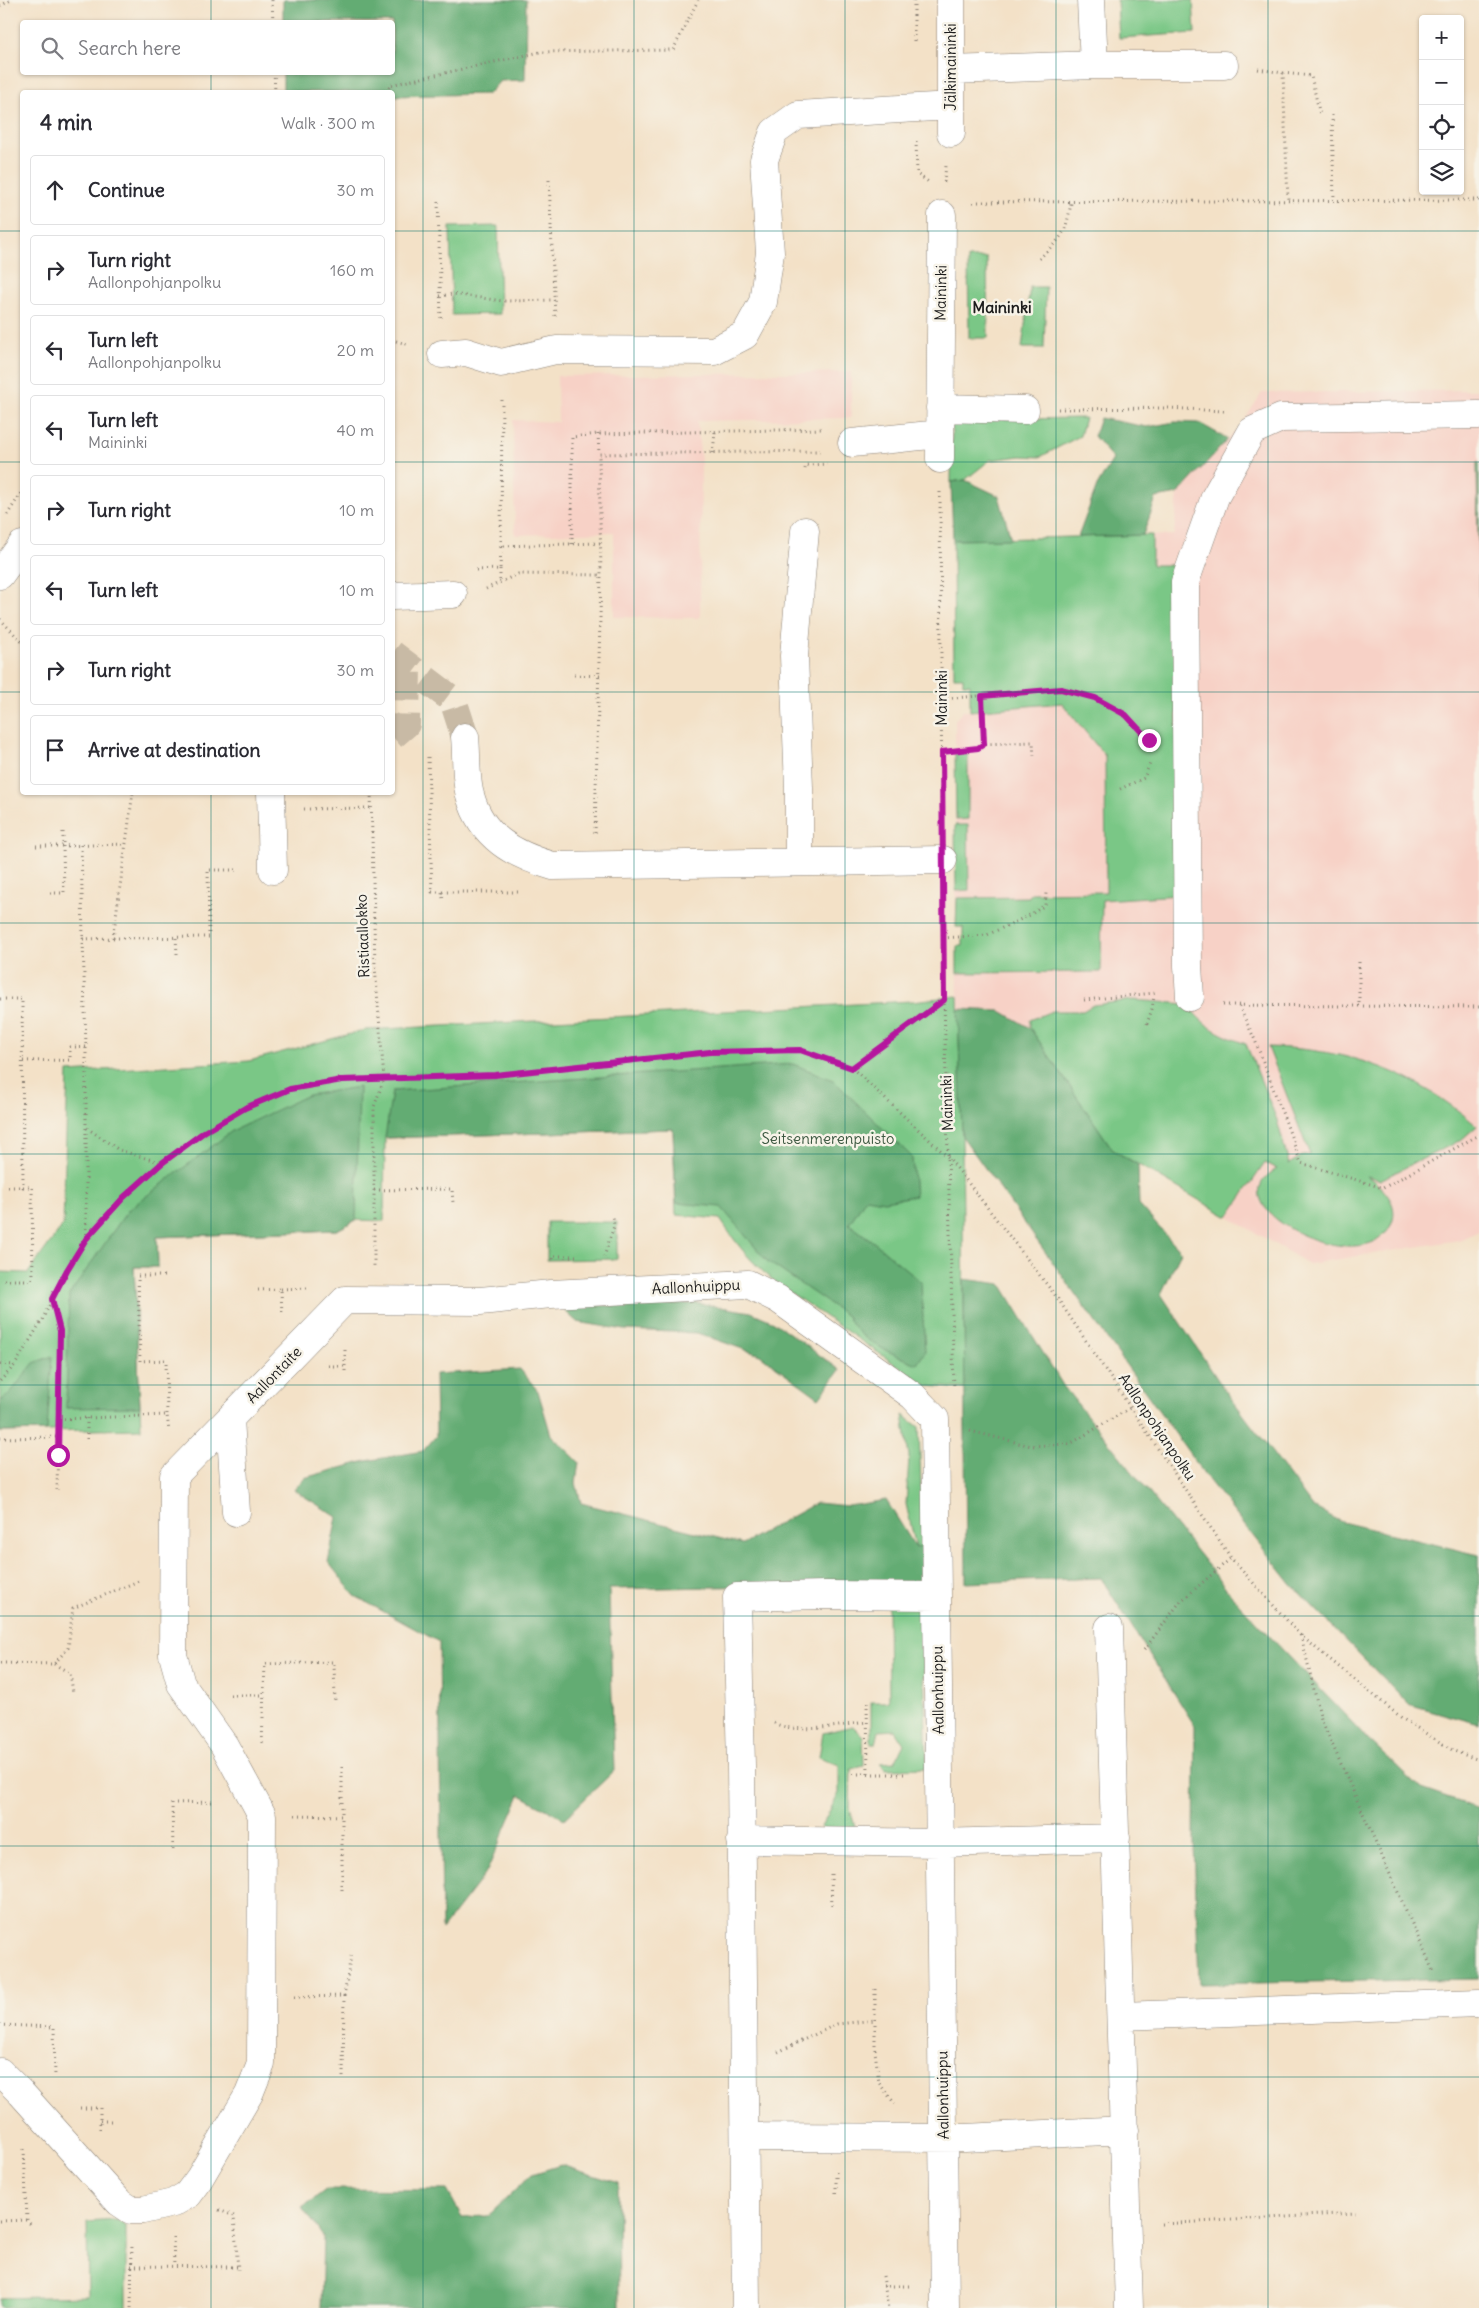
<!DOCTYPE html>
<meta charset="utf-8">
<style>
body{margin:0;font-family:Delius,sans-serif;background:#f7f7f7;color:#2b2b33}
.controls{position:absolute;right:15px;top:15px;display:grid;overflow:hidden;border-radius:5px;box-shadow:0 1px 4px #0004}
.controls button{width:45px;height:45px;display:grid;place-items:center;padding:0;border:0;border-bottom:1px solid #e1e1e2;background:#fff;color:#2b2b33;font:25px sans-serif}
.stop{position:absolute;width:15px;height:15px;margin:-11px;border:4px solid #b5179e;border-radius:50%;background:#fff}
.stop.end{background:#b5179e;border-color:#fff;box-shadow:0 1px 5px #0008}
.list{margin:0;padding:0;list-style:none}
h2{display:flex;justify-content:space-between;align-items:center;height:65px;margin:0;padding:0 20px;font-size:21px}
h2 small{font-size:16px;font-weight:400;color:#7c7c81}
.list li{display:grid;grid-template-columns:32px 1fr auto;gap:15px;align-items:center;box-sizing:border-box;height:70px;margin:0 10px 10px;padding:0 10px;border:1px solid #e1e1e2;border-radius:5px}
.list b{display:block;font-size:19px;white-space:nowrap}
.list p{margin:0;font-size:16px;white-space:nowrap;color:#7c7c81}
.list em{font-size:16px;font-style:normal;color:#7c7c81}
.icon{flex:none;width:28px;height:28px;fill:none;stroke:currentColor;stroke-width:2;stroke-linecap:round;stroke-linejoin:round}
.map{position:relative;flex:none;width:1479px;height:2308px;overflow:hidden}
.search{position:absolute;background:#fff;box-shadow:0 1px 4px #0004;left:20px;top:20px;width:375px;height:55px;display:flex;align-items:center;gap:12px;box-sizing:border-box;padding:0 18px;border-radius:5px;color:#7c7c81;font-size:19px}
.panel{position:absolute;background:#fff;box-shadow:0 1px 4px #0004;left:20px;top:90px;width:375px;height:705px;border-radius:5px}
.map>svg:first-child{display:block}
.built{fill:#f7d1c6}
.green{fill:#7ac786;stroke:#4b7251}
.forest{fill:#63ac73;stroke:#406448}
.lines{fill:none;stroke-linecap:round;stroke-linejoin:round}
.minor-tunnel{stroke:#c8baa5;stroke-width:28;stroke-dasharray:28 14;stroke-linecap:butt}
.minor-casing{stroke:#887e72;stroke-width:29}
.path{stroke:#887e72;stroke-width:3;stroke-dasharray:1 4;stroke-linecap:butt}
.minor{stroke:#fff;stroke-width:28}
.route{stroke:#b5179e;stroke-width:6}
.grid{fill:none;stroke:#0f766e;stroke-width:1;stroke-opacity:0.55}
.labels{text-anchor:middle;stroke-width:5;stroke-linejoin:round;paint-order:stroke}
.street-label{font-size:15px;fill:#1c1c1c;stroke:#f7f3e8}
.park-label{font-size:15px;fill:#3d5841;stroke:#f7f3e8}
.neighbourhood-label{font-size:16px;font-weight:bold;fill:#1c1c1c;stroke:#f7f3e8}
</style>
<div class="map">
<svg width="1479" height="2308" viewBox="0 0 1479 2308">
<rect width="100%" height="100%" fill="#f7f3e8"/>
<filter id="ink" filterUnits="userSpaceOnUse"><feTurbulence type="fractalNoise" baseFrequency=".02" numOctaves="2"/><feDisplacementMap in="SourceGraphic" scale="10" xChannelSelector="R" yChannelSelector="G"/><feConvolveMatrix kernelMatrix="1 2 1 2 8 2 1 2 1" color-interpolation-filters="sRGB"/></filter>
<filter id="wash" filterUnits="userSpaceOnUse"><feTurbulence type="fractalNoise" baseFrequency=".0096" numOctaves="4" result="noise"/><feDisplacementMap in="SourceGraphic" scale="20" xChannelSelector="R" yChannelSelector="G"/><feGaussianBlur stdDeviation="1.12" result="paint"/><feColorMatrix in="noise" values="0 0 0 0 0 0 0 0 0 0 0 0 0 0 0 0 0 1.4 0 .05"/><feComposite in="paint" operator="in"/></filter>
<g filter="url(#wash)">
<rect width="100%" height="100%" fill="#f3e1c7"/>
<path class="built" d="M851,372V418L697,421L701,463L700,618L614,617V532L515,535L513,420L558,422L557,376Z
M1479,390V1231L1459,1240L1309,1264L1113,1150L1030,1028L1001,1011L958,1009L957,946H963V927H956L955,720L963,711H970V684H963V677H954L953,540L1174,535L1178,494L1241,425L1262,393Z"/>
<path class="green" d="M1117,0H1193L1195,33L1119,38Z
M498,226L500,314L452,315L450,227Z
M968,258H987L988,338H969Z
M1030,287H1046L1044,348H1022Z
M1085,418L1080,436L1040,457L1021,456L990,460L965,480L951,482L952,420Z
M1477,463H1479V597Z
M1152,535V565H1175L1179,895L1102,900L1101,972L957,973V946H963V927H956L957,898L1029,897L1031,893L1106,892L1105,756L1062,703L970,711V684H963V677H954L953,540Z
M955,753H968V819L956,820Z
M955,825H968L969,890L956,891Z
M958,996L962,1136L965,1389L927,1386L782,1287C754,1266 739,1248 720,1219L676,1215L673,1129L385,1138L384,1221L356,1220L337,1230L157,1237L158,1267H134L141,1429L0,1432V1272L28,1273L63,1225L68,1072L249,1061L365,1030L912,1001Z
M1133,1000L1187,1004C1204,1027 1219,1034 1246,1044L1277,1120L1289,1164L1302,1156L1310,1155L1268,1047C1350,1049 1415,1072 1477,1126L1461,1140L1380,1180L1367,1176C1380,1185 1398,1201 1393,1219C1376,1288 1205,1208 1277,1169L1265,1163L1228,1217L1113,1150L1030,1028V1020L1052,1011H1083L1093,1005Z
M547,1222H617V1259L547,1260Z
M903,1415L919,1427L923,1546L916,1548L906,1504L909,1457Z
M888,1604H909L922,1611L927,1768L886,1769L880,1763L895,1762L904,1744L895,1730L879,1731L876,1744H871V1702H889Z
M853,1726L863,1736L864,1766L851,1769L850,1809L855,1827L847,1833L828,1835L821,1827L839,1793V1765L819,1757L823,1733Z
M117,2220L126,2226V2308H0V2298L88,2296L87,2222Z"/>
<path class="forest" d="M283,0H526L525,80L500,81L488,94L393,96L392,92H283V73L392,72V22H283Z
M1100,418L1147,427L1175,422L1199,423L1228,439L1178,494L1156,498L1143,535L1078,537L1097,486L1113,459L1094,436Z
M965,480L999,496L1011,539L953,540L951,482Z
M958,1009L1001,1011L1030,1028L1113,1150L1138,1165L1139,1205L1181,1252L1161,1294L1222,1386L1313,1507L1342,1522L1479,1555V1724L1408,1704L1292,1585L1210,1482L962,1136Z
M793,1064L833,1080L912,1157L915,1196L884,1201L866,1198L849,1224L875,1243L921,1282L925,1352L917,1364C892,1353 859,1342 847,1316L767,1261L721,1207L676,1203L673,1129L385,1138L392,1091Z
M359,1087L356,1220L337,1230L157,1237L158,1267H134L140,1407L66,1408L69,1295L128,1210L232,1131L308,1095Z
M964,1279L1001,1284L1064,1387L1239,1604L1366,1737L1421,1789L1479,1809V1979L1199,1984L1194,1844L1195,1726L1101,1578L966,1583Z
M696,1303L751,1312L774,1322L840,1370L819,1398L760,1355L697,1333L625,1330L577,1322L565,1311L581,1305L637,1306Z
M52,1356L47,1431L0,1432V1402L11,1392L34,1363Z
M520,1369L538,1391L551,1435L579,1462L576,1483L581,1503L742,1544L816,1503L848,1506L886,1500L916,1548L923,1546L922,1583L609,1589L614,1771L564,1819L520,1795L487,1871L442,1929L439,1642L355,1596L328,1562L337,1517L294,1490L304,1478L366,1461L423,1451L436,1436L435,1374Z
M561,2165L618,2183L619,2308H321L323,2237L303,2207L327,2189L447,2190L462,2217L488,2216L532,2174Z"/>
</g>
<g filter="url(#ink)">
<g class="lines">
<path class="minor-tunnel" d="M392,654L453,700L465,737
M392,736L406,724L407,664"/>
<defs>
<path id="minor" d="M1094,65H1224
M951,70L1094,65L1091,0
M951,133V0
M442,354L466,352L501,363L556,350L714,351L745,335L763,302L770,253L764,160L774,132L798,115L951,106
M940,408L1025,410
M852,443L940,434
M940,459L942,215
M0,575L22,545
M392,596L453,594
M465,737C467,756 465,778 470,795C481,837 514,855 553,866L943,860
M271,792L273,870
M799,862V788L794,656L805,531
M1190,997L1188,966L1185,582L1215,497L1252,431L1281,418L1479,415
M230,1419L236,1512
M1109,1628L1129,2308
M741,1840L940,1843L1116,1838
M1121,2016L1479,2003
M0,2072L21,2093L119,2202L131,2210H143L173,2203L187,2195L199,2179L249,2094L261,2064L262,1815L224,1745L181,1684L173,1655L174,1476L345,1300L480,1301L551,1294L748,1284L778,1299L913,1396L935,1419L945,2308
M745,2137L965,2138L1125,2130
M746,2308L741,1766L737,1597L826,1595L937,1596"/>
</defs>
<use href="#minor" class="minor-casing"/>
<path class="path" d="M272,0L273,22
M914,0V45
M0,6L11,0
M1258,69L1283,73L1288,201
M274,72L275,92
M1283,73L1311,76L1320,115
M386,92L390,85L540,52L673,50L698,0
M1332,115L1334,200
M916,141L917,174L930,183
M549,180L555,316
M944,182L946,166
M438,202L441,320
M973,202L1479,200
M1039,259C1063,235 1065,237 1071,203
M440,296L452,294L503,301L555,300
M396,341L410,345
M1058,409L1167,408L1224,411
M598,434L599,454
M713,453L715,432
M805,469L806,465L827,464
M940,492L942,826
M7,515L22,492
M572,544V437L598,434L823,429
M501,546L502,396
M476,570L500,569L501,546L600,543
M500,580V569
M486,589L518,574L601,575L599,454L820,451
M0,619L22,642
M574,675L600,676
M982,696L984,744
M942,699L1061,689L1095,698L1126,715L1149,740L1150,745
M942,752L978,748L984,744L1033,742L1034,757
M428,757L432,892H519
M1120,789L1144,778L1151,761
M371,792L375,966L384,1079L374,1107V1266
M304,809L371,808
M595,833L601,575
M81,845L83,939
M36,846H63V832
M442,892L443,898
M50,893H64L63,846L125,844
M943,894L944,1000L954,1388
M113,938L209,937L208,870H239
M176,938L177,954
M943,938L987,935L1030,915L1045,905L1046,893
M1359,962V1006
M0,999H22L23,1187H32L33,1280H0
M1084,1000L1155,993
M1223,1005L1479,1007
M1239,1006L1255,1040L1301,1163L1383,1188L1479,1135
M1147,1024L1152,1009L1154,996
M23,1061L70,1060V1047H86
M852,1068L949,1158L1058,1299L1231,1558L1300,1635L1403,1719L1454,1751L1479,1760
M87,1128L119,1150L162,1163
M8,1187H23
M374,1190L452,1189L453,1203
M86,1239V1047L83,939L113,938L133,792
M604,1257L614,1226L613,1216
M553,1259V1256H578
M164,1276H138L140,1361L166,1360L167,1415
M281,1289L308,1288
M258,1290L281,1289L282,1316
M53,1300L60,1331L57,1490
M0,1364L14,1365
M328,1366H345
M345,1371V1350
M0,1381L15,1365L42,1320L67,1270L86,1239L124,1197L162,1163L204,1132L245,1108L290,1089L342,1080L495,1075L710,1052L800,1050L852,1068L944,1000
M87,1418V1440
M59,1419L167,1415L169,1431
M970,1431L1031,1446L1070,1444L1130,1408
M0,1438L59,1437
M1301,1635L1321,1719L1433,1971
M1144,1650L1180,1602L1231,1558
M0,1663L54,1664L68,1648L73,1608L141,1580
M54,1664L70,1673L73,1692
M230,1695H264
M867,1702L868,1774
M774,1723C798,1735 841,1725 867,1722
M262,1743L265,1664L334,1662L335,1701
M342,1767V1816
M853,1774H905
M295,1815L342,1816V1890
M173,1849L172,1803L216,1802
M831,1874L832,1908
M875,1989V2051L879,2083L895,2104
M344,1996L351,1956
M294,1997L344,1996L343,2077
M0,2025L54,2027L55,2078
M778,2052L837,2024L876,2020
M80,2108H100V2129
M100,2121H112
M24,2149L27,2220L31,2225
M836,2172V2196
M219,2210L234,2216L238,2270
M0,2221L27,2220
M1161,2224L1356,2213
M173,2237L174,2266
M131,2266L238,2267
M883,2276L888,2308
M883,2286H910
M131,2308L132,2243"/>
<use href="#minor" class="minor"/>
</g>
</g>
<g class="lines" filter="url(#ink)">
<path class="route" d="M58,1455L60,1331L52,1299L67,1270L86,1239L124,1197L162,1163L204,1132L245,1108L290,1089L342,1080L495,1075L710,1052L800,1050L852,1068L944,1000L942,752L978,748L984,744L982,696L1061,689L1095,698L1126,715L1149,740"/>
</g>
<path class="grid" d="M211,0V22M423,0V2308M634,0V2308M845,0V2308M1056,0V2308M1268,0V2308M211,72V92M0,231H22M392,231H1479M0,462H22M392,462H1479M0,692H22M392,692H1479M211,792V2308M0,923H1479M0,1154H1479M0,1385H1479M0,1616H1479M0,1846H1479M0,2077H1479"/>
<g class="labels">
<g class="street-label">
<text transform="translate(951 67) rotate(-90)" y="5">Jälkimaininki</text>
<text transform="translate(941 293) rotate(-89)" y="5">Maininki</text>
<text transform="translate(942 698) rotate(-90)" y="5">Maininki</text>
<text transform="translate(363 936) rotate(-92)" y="5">Ristiaallokko</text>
<text transform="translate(947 1103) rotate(-92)" y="5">Maininki</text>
<text transform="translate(696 1287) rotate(-3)" y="5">Aallonhuippu</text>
<text transform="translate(274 1375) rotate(-46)" y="5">Aallontaite</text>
<text transform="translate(1157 1427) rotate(56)" y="5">Aallonpohjanpolku</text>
<text transform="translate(938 1690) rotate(-91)" y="5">Aallonhuippu</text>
<text transform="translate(943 2095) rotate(-91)" y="5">Aallonhuippu</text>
</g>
<g class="park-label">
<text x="828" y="1144">Seitsenmerenpuisto</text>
</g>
<g class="neighbourhood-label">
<text x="1002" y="313">Maininki</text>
</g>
</g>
</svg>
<div class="controls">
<button>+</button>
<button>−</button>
<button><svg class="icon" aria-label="locate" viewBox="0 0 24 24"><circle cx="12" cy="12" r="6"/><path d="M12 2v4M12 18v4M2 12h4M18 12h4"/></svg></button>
<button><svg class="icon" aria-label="layers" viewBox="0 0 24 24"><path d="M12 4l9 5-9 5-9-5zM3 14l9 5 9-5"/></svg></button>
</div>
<div class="stop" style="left:58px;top:1455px"></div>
<div class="stop end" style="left:1149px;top:740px"></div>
<div class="search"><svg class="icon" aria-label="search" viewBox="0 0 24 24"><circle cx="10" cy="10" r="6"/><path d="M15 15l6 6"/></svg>Search here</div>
<section class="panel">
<h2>4 min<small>Walk · 300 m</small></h2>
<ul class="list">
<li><svg class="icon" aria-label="ahead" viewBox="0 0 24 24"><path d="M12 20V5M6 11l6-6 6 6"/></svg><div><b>Continue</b></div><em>30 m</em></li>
<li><svg class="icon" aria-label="right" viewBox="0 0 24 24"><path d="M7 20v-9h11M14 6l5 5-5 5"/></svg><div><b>Turn right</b><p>Aallonpohjanpolku</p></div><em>160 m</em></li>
<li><svg class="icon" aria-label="left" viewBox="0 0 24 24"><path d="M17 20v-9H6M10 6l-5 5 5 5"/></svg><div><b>Turn left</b><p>Aallonpohjanpolku</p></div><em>20 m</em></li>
<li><svg class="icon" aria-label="left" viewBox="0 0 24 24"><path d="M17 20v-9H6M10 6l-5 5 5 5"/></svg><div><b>Turn left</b><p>Maininki</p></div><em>40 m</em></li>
<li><svg class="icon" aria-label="right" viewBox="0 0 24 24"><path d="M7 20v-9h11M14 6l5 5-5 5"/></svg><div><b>Turn right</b></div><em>10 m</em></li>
<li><svg class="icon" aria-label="left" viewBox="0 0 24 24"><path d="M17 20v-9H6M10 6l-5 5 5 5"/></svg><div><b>Turn left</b></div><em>10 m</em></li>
<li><svg class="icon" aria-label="right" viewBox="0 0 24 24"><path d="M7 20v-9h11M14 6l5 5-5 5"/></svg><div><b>Turn right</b></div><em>30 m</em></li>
<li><svg class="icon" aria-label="arrive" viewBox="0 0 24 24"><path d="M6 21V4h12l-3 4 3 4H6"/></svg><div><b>Arrive at destination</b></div></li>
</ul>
</section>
</div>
